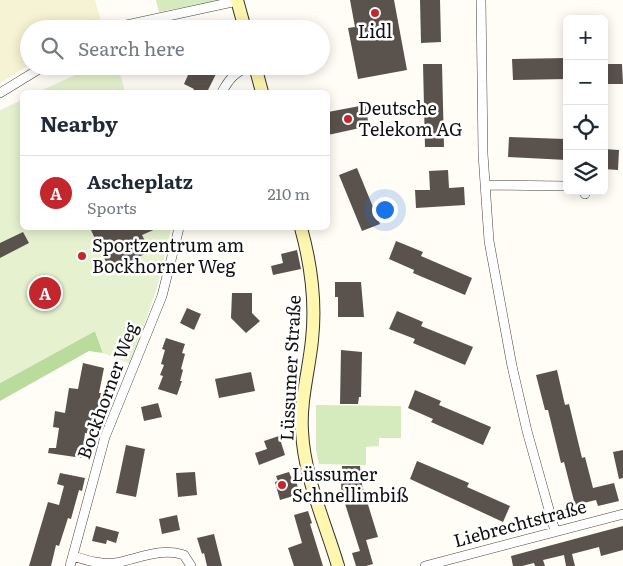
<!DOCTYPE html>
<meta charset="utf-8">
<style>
body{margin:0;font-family:Literata,serif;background:#f2f2f3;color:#1f2937}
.controls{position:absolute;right:15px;top:15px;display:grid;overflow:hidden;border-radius:8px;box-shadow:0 2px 12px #0003}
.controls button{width:45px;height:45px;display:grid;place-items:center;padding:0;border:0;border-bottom:1px solid #e0e1e3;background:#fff;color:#1f2937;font:25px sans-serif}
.you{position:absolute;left:384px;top:209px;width:18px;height:18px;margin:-12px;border:4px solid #fff;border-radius:50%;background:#1a73e8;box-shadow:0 0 0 8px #1a73e833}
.badge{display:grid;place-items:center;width:32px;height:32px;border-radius:50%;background:#c4262e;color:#fff;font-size:16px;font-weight:700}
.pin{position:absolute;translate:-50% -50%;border:2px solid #fff;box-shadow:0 1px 5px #0006}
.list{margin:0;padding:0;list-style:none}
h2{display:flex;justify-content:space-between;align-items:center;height:65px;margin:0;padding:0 20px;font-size:21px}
h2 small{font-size:16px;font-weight:400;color:#747a83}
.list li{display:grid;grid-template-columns:32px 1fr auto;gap:15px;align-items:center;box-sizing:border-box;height:75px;padding:0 20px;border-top:1px solid #e0e1e3}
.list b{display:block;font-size:19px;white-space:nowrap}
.list p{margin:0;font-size:16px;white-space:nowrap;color:#747a83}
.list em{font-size:16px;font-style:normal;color:#747a83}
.icon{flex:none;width:28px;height:28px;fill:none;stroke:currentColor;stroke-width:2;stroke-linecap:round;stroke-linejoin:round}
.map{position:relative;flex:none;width:623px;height:566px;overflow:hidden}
.search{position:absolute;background:#fff;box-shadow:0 2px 12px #0003;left:20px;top:20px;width:310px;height:55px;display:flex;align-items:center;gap:12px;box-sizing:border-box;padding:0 18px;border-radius:28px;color:#747a83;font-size:19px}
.panel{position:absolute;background:#fff;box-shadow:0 2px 12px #0003;left:20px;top:90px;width:310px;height:140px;border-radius:8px}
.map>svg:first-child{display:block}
.farmland{fill:#f6f3d4}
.green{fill:#d5ebbd}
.forest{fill:#b9dc9c}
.pitch{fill:#e6f2cf}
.building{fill:#5a524d}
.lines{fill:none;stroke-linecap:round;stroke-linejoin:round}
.street-casing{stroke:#444;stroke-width:10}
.secondary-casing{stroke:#333;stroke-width:14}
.street{stroke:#fff;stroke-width:9}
.secondary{stroke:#fff6b0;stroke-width:12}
.poi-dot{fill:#c4262e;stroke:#fff;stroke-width:2}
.labels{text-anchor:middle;stroke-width:5;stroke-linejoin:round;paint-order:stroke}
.poi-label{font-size:18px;fill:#111;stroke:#fff;text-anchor:start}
.street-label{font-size:18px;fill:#111;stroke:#fff}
</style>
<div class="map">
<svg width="623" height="566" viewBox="0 0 623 566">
<rect width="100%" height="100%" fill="#fffdf5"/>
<path class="farmland" d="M0,0H95L101,21L88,29H29V65L0,83Z"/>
<path class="green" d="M156,0H222L159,12Z
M316,405L401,406V438H379V446L366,447V465L319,464L316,450Z"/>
<path class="forest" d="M95,331L103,353L89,351L0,401V383Z"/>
<path class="pitch" d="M95,66H118L125,92H38Z
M22,100V228H171L158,284L131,364L103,353L95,331L0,383V110Z"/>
<path class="building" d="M350,0H394L407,70L358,79L348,28L355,27Z
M420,0H440L441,42L421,43Z
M567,58V79L513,80L512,59Z
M423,64H442L444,147H425Z
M604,64H622L623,84H604Z
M192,66H220L207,92H192L194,89L184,84Z
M365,105L369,126L328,135V112Z
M509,137L565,139L564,143L567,144V160L508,157Z
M604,149L619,150L618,170L604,169Z
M357,168L380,224L362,231L339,175Z
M448,170L449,188L464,187L465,205L416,208L415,190H430L429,171Z
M90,228H158L142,235L150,251L111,272Z
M23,232L29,243L0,258V243Z
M396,241L423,252L421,256L472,278L465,295L413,273L414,270L389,259Z
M297,250L301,269L273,275L271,266L283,263L281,254Z
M335,282H361L364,317H338V297H335Z
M232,293H252V313L260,321L246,333L231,318Z
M187,308L201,314L194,330L180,323Z
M397,311L423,322L421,326L473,347L465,365L413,343L415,339L389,329Z
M166,338L185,344L182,353L185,354L181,369L183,370L180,381H182L177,395L158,389L163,376L160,375L164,365L161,364L165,350L162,349Z
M341,350L362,352L361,397H359L358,404H340Z
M83,363L104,368L99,393H101L98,410H95L92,434L85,433L82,458L48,453L49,448H56L59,428L53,427L55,411L65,413L69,388L78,389Z
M557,370L565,405L569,404L582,458L585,457L593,488L614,483L619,501L598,506L596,500L575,505L564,462L561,463L548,410H545L536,375Z
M251,372L255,391L219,398L215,379Z
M415,390L441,401L439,405L491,427L483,445L431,422L433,419L408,408Z
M158,403L162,417L144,421L141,407Z
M279,436L285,455L259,465L255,453L267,449L264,441Z
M126,445L145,449L136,497L116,493Z
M623,450V478L619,479L613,452Z
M417,461L469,483L467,487L510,506L503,522L410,479Z
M342,466H360L362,485L378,537L366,540L373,564L366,566H356L352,553L360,551L341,491Z
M195,472L197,495L178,497L176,473Z
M289,472L292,479L295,478L300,494L280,500L275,482L278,481L276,476Z
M60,473L85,478L82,491L79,490L71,519L68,518L59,546L56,545L51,566H29L48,502L59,505L64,486L57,484Z
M308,511L312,523L310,524L323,566H294L288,548L302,543L294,515Z
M177,515L180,530L162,534L159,519Z
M96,526L119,532L116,543L107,540L106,544L92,541Z
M623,526V550L601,556L599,547L572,554L575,566H566L564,555L543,560L545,566H535L534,563L522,566H513L511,556Z
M214,534L222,566H207L204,553L202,554L197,538Z"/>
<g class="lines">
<defs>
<path id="street" d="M481,0L483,154L489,241L512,366L527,431L555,531
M108,29L237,1
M222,92C229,79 235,72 250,66
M0,93L44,66
M485,185L567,186
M583,191L585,194
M73,556C86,560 101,565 115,563C138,559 161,547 184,555L191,566
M70,566L105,437L162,296L179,228
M425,566L623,514"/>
<path id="secondary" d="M237,0L245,29
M255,66L262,92
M301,228C311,264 316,303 312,340C309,370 300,401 302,431C304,477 325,522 338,566"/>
</defs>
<use href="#street" class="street-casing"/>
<use href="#secondary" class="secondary-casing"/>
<use href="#street" class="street"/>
<use href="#secondary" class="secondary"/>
</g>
<g class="poi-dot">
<circle cx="375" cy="13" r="5"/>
<circle cx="348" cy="119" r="5"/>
<circle cx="82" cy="256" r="5"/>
<circle cx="282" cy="485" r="5"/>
</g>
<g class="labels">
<g class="poi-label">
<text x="375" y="38" text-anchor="middle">Lidl</text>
<text x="358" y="115">Deutsche<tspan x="358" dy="21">Telekom AG</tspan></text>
<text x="92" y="252">Sportzentrum am<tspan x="92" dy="21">Bockhorner Weg</tspan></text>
<text x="292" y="481">Lüssumer<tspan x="292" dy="21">Schnellimbiß</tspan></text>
</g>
<g class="street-label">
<text transform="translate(291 368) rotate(-87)" y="6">Lüssumer Straße</text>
<text transform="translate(108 391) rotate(-70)" y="6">Bockhorner Weg</text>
<text transform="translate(520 524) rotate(-15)" y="6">Liebrechtstraße</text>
</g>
</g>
</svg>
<div class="controls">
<button>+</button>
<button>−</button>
<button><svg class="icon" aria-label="locate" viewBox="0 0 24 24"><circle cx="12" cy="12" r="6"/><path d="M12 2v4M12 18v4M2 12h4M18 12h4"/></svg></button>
<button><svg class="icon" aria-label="layers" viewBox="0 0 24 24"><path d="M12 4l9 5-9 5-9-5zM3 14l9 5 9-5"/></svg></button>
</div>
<div class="you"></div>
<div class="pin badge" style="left:45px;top:293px">A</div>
<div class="search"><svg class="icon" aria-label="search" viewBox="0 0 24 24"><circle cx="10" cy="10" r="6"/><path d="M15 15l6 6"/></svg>Search here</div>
<section class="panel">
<h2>Nearby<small></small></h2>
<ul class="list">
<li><span class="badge">A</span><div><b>Ascheplatz</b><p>Sports</p></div><em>210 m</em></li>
</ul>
</section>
</div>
